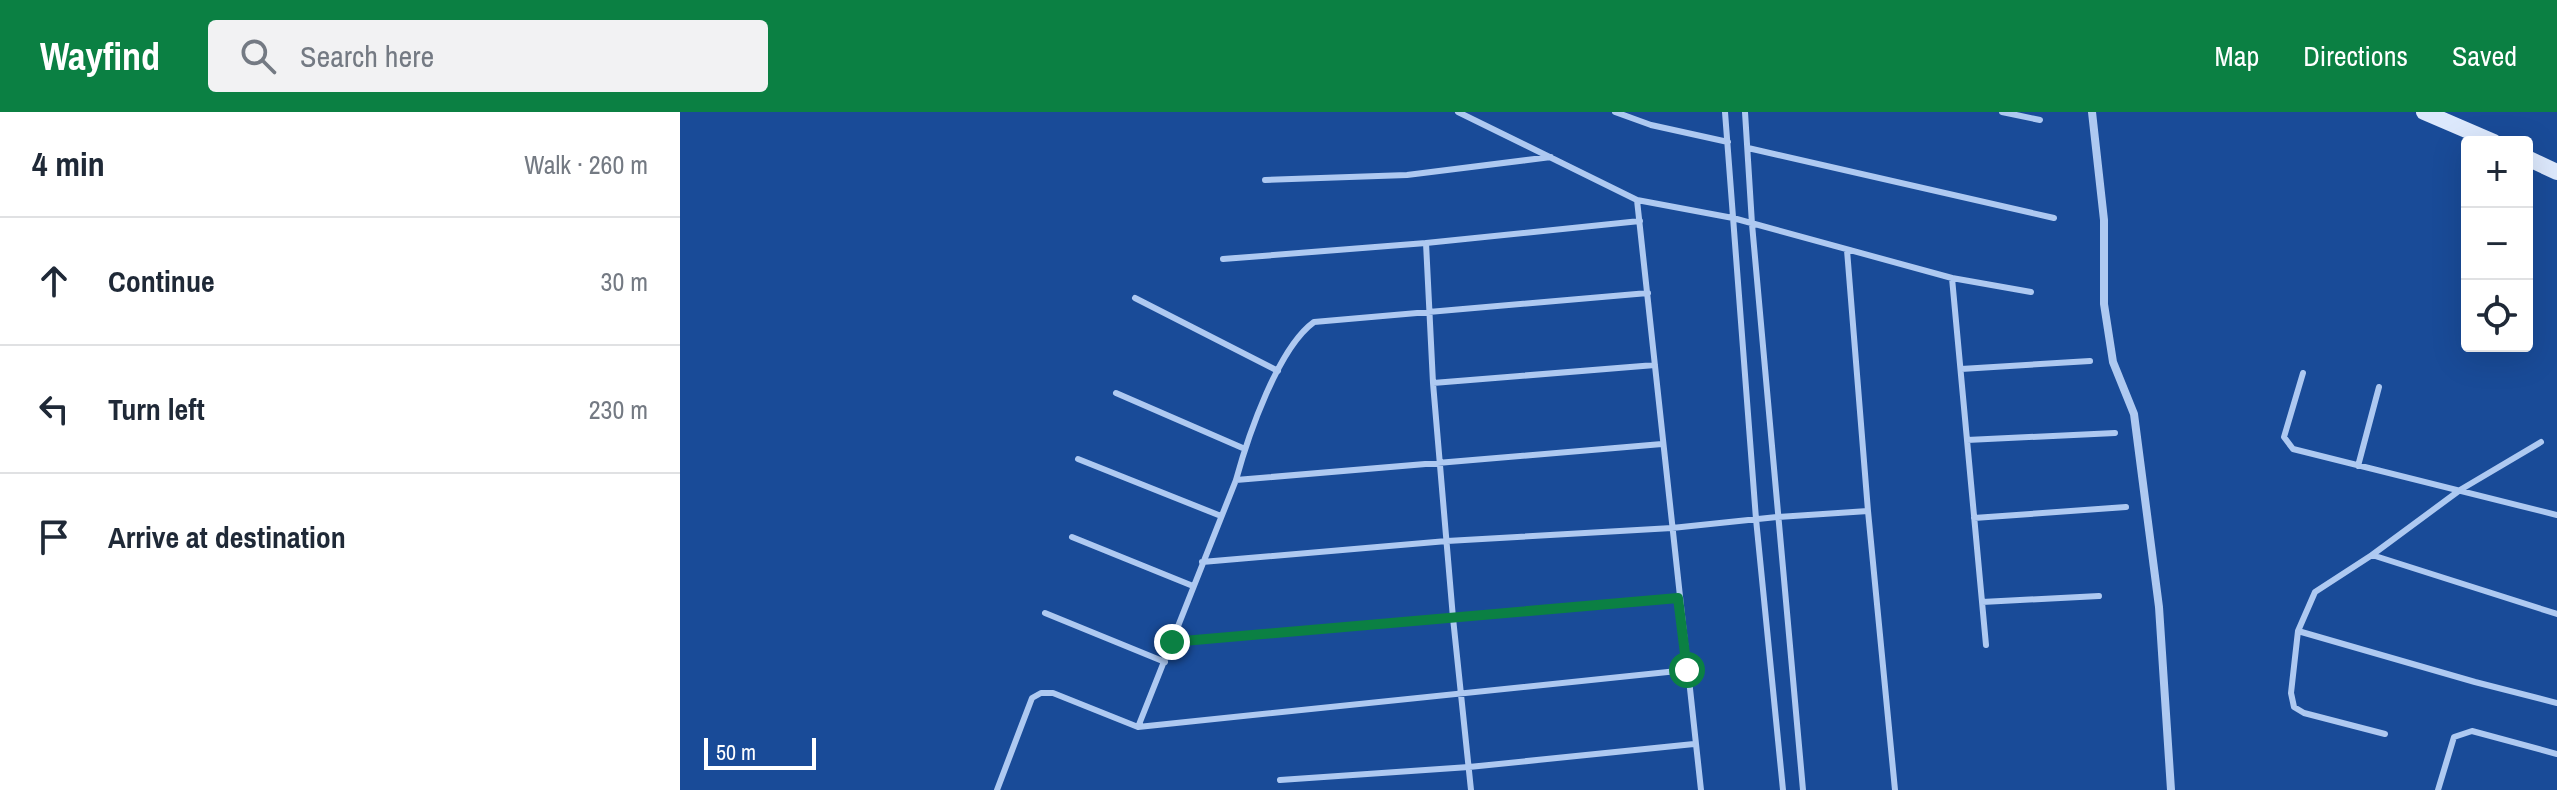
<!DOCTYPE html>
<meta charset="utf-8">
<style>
body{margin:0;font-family:"Archivo Narrow",sans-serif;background:#f2f2f3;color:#1f2937}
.controls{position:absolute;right:24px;top:24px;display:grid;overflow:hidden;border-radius:8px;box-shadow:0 8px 32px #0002}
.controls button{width:72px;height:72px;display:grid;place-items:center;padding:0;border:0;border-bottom:2px solid #e0e1e3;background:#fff;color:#1f2937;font:40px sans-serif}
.scale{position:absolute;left:24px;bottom:20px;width:112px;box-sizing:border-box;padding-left:8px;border:4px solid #fff;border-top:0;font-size:22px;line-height:28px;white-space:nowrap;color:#fff;-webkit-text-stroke:6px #194b98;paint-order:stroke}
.stop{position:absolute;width:24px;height:24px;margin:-18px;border:6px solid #0b8043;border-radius:50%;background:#fff}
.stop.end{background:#0b8043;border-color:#fff;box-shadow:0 2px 8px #0008}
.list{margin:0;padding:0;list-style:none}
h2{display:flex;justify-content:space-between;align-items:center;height:104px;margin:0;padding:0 32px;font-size:34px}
h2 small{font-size:26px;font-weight:400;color:#747a83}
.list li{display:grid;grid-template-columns:52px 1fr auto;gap:24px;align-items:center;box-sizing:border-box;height:128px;padding:0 32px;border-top:2px solid #e0e1e3}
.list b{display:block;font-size:30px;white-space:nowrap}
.list em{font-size:26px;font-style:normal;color:#747a83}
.icon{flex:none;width:44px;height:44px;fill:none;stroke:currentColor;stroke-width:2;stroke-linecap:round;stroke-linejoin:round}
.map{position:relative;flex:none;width:1877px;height:678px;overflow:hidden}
header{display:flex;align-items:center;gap:48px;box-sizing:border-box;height:112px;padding:0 40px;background:#0b8043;color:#fff}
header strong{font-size:38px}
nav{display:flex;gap:44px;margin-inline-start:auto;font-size:28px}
.search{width:560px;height:72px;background:#f2f2f3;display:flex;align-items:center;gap:20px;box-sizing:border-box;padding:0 28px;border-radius:8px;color:#747a83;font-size:30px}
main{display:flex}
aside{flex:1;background:#fff}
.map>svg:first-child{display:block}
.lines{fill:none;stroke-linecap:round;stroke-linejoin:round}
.lane{stroke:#aec9f1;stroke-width:6}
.street{stroke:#aec9f1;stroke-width:8}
.secondary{stroke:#dce8fc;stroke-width:16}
.route{stroke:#0b8043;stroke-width:10}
</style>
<header>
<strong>Wayfind</strong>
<div class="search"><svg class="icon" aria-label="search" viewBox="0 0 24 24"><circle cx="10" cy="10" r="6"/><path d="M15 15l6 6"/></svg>Search here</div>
<nav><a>Map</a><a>Directions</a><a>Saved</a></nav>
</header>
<main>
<aside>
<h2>4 min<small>Walk · 260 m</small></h2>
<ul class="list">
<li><svg class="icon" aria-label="ahead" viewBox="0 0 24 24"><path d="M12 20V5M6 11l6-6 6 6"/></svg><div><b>Continue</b></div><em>30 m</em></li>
<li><svg class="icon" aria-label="left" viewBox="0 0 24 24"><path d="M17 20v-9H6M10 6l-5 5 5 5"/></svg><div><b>Turn left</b></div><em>230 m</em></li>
<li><svg class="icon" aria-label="arrive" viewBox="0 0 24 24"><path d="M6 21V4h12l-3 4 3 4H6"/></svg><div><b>Arrive at destination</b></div></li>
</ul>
</aside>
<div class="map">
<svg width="1877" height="678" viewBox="0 0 1877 678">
<rect width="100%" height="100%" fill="#194b98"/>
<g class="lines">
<path class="lane" d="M778,0L957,88L1021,678
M935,0L971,13L1048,30
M1045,0L1076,407L1103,678
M1065,0L1072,112L1123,678
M1322,0L1360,8
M1068,36L1374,106
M585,68L727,63L871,45
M957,88L1053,106L1272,166L1306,533
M1167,138L1188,399L1215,678
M543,147L746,131
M1272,166L1351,180
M455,186L598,259
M1281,257L1410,249
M1623,261L1604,325L1613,337L1877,403
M753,271L975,253
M436,281L565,337
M1287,328L1435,321
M398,347L541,404
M1678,354L1699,275
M556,368L982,332
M1294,406L1446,395
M392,425L513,474
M1692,443L1877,502
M522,450L767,429L992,416L1097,405L1188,399
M1302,490L1419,484
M365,501L485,550
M1618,519L1795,570L1877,591
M492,530L998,486
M458,615L556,368C568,324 598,236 634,210L968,181
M1705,622L1624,601L1614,595L1611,581L1618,519L1635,480L1692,443L1780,378L1861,330
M600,668L789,655L1014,632
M317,678L352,586L361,581H373L458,615L1007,558
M791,678L773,506L753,271L746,131L960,109
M1758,678L1774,625L1792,619L1877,642"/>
<path class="street" d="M1412,0L1424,108V192L1433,250L1454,302L1479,495L1491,678"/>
<path class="secondary" d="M1744,0L1814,30
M1847,46L1877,60"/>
</g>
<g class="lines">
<path class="route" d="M492,530L998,486L1007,558"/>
</g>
</svg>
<div class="controls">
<button>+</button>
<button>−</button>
<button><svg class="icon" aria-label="locate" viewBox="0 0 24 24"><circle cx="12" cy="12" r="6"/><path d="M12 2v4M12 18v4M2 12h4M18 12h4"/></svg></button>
</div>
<div class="scale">50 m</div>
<div class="stop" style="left:1007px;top:558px"></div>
<div class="stop end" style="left:492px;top:530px"></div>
</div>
</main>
